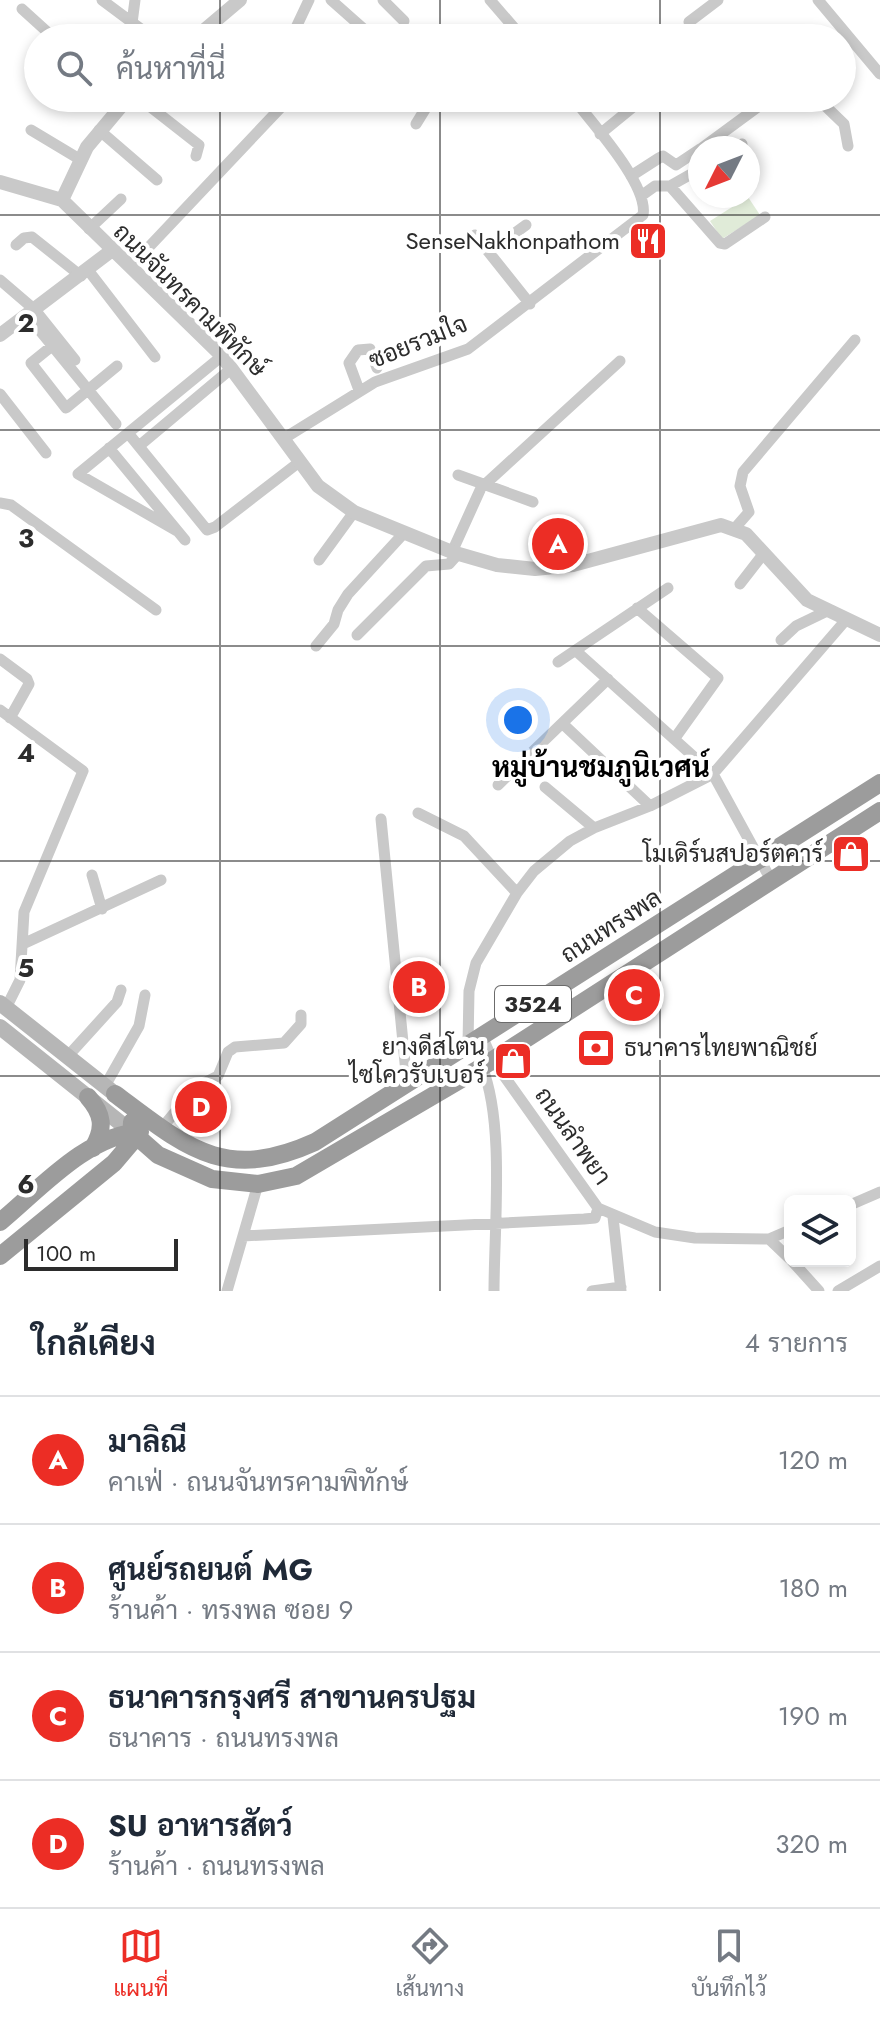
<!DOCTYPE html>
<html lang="th">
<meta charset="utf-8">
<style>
body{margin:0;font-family:Jost,Sarabun,sans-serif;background:#f2f2f3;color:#1f2937}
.controls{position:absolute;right:24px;bottom:24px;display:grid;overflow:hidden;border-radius:12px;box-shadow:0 4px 12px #0003}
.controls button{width:72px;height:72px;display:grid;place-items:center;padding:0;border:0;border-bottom:2px solid #e0e1e3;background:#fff;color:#1f2937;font:40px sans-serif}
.compass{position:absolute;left:688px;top:136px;width:72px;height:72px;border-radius:50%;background:#fff;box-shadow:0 4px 12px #0003;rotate:228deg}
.scale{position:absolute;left:24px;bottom:20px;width:154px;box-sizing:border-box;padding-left:8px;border:4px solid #2c2c2c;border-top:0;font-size:22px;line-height:28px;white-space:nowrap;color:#2c2c2c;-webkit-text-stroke:6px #fff;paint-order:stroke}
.you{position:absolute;left:518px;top:720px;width:28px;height:28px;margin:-20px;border:6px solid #fff;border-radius:50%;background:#1a73e8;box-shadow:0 0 0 12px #1a73e833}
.badge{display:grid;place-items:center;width:52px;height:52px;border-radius:50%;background:#ec2d25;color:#fff;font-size:26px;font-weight:700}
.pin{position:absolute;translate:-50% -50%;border:4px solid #fff;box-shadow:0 2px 8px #0006}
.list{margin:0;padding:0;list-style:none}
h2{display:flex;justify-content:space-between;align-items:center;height:104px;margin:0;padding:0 32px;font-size:34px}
h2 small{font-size:26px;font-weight:400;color:#747a83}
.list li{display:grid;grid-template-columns:52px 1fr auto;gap:24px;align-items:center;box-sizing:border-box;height:128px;padding:0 32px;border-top:2px solid #e0e1e3}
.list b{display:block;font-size:30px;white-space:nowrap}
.list p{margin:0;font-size:26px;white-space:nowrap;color:#747a83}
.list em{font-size:26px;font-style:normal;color:#747a83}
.icon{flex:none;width:44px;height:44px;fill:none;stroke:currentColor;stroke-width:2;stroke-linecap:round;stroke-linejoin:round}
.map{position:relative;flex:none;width:880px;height:1291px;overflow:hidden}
.search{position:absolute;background:#fff;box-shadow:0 4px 12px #0003;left:24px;right:24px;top:24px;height:88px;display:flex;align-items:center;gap:20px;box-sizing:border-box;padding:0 28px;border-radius:44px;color:#747a83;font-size:30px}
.sheet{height:616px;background:#fff}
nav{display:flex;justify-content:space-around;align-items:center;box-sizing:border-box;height:112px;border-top:2px solid #e0e1e3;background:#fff;font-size:22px;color:#747a83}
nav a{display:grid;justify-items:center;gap:4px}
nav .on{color:#ec2d25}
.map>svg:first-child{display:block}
.park{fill:#e0ebd8}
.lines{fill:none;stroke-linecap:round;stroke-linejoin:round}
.minor{stroke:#c9c9c9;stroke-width:11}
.tertiary{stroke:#c9c9c9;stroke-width:14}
.secondary{stroke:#b6b6b6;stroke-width:16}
.trunk{stroke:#9c9c9c;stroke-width:18}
.grid{fill:none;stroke:#2c2c2c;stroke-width:2;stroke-opacity:0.55}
.labels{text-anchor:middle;stroke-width:8;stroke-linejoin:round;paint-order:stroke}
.shield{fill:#fff;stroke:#6b6b6b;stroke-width:2}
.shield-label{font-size:22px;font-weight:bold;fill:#2c2c2c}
.poi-label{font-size:24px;fill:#2c2c2c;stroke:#fff;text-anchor:end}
.street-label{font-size:24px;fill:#2c2c2c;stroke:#fff}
.quarter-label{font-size:28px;font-weight:bold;fill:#000;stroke:#fff}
.grid-label{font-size:26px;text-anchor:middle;font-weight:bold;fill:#2c2c2c;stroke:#fff;stroke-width:8;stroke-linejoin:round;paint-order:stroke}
</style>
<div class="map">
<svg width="880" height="1291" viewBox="0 0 880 1291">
<rect width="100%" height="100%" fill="#fff"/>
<path class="park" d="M748,197L760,215L722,239L710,221Z"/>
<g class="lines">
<path class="minor" d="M102,0L153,38
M331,0L374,38
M383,0L404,21
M490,0L523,38
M818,0L880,74
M22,9L54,38
M689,22L718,0
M132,23L135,0
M292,36L309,0
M139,98L199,145L196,156
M817,98L844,124L848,146
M416,124L432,98
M31,130L81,160
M99,130L157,180
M600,134L644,98
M702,148L770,98
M736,148L742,144
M631,176L659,158L663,156L676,165L700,149
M670,186L720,243L725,244L765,217
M641,196L655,186H670L700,169
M89,229L121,199
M475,235L530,304
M16,245L24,238L32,237L81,276
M489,252L526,225
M130,267L286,102
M88,270L155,357
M0,280L35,310L75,360
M28,316L116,424
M52,346L31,363L66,408L117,366
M359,390L349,363L358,350L370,349L377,368
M0,394L46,453
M128,433L207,530L215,527L298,463
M283,439L375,382L468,349L643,215C649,185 592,123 573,98
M139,446L232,368
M109,448L185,540
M458,475L533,502
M0,503L11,505L156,610
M735,528L749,512L740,486L743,472L855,340
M177,531L78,474L222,356
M452,552L481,488L620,361
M319,560L354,512
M740,584L764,553
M637,608L718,678L675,738
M357,635L426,566L449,564L458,554
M781,640L796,626L827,611
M316,646L334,624L338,610L348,594L404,533
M576,651L713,774L771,880
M0,659L27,679L29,684L10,718
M558,662L668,588
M0,710L83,771L24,912L20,980L6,1008
M563,724L650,806
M498,785L608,679
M545,787L594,828
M418,813L464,836L517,893
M381,819L407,1083
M92,875L102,909
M25,943L161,880
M482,1036L492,1059L598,1208L655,1232L695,1238L769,1239L790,1259
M468,1044L469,991L476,963L517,893L534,871L570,841L594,828L650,806L713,774L845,621
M68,1056L117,1002L121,990
M482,1067C505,1122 494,1229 494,1291
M105,1086L139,1026L145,995
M161,1129L195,1088L218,1076L228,1052L235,1047L284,1043L301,1024V1015
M850,1205L880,1192
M613,1217L621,1291
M243,1236L584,1219L595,1218L598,1208
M769,1239L790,1230
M792,1261L819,1291
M227,1291L258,1184
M592,1291L621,1287
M838,1291L880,1266"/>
<path class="tertiary" d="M195,38L240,0
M0,182L62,200L222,356L318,486L354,512L452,552L497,565L535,569L573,565L721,525L746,534L807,600L880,635
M62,200L87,147L128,98
M0,335L111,251"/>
<path class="secondary" d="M0,1003L115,1094
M0,1027L133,1133"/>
<path class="trunk" d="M115,1094C186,1147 224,1183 315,1142L880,783
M88,1097C103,1114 105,1128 93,1148
M133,1133L158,1155L212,1179L258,1184L296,1176L482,1067L880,811
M0,1222C39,1190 87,1135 140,1132
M0,1256L114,1163L131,1143L132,1122"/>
</g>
<path class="grid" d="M220,0V38M440,0V38M660,0V38M220,98V1291M440,98V1291M660,98V1291M0,215H880M0,430H880M0,646H880M0,861H880M0,1076H880"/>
<defs>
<symbol id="restaurant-square" viewBox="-11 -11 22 22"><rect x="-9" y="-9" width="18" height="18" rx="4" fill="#ec2d25" stroke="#fff"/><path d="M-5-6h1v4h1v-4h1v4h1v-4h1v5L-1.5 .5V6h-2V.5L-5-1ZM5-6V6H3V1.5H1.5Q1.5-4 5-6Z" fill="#fff"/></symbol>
<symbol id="shop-square" viewBox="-11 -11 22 22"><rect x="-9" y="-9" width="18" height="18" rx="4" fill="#ec2d25" stroke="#fff"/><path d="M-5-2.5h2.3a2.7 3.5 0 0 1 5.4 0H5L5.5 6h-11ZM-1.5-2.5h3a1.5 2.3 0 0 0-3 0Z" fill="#fff"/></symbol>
<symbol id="bank-square" viewBox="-11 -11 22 22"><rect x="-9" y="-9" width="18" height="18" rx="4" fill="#ec2d25" stroke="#fff"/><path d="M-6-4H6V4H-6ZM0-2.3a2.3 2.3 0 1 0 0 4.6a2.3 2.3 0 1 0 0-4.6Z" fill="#fff"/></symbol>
</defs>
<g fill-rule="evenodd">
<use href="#restaurant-square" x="626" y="219" width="44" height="44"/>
<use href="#shop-square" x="829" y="832" width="44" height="44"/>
<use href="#bank-square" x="574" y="1026" width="44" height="44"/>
<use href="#shop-square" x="491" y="1039" width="44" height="44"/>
</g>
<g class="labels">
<rect class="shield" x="495" y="986" width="76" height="36" rx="6"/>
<g class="shield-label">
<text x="533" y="1012">3524</text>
</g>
<g class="poi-label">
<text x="620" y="249">SenseNakhonpathom</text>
<text x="823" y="862">โมเดิร์นสปอร์ตคาร์</text>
<text x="485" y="1055">ยางดีสโตน<tspan x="485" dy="28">ไซโควรับเบอร์</tspan></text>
<text x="624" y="1056" text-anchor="start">ธนาคารไทยพาณิชย์</text>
</g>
<g class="street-label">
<text transform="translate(190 300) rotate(45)" y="8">ถนนจันทรคามพิทักษ์</text>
<text transform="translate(418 342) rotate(-22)" y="8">ซอยรวมใจ</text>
<text transform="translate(611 926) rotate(-33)" y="8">ถนนทรงพล</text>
<text transform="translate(573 1136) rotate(55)" y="8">ถนนลำพยา</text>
</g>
<g class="quarter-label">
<text x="601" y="777">หมู่บ้านชมภูนิเวศน์</text>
</g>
</g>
<g class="grid-label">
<text x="26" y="332">2</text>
<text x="26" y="547">3</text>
<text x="26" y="762">4</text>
<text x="26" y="977">5</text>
<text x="26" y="1193">6</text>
</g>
</svg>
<div class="controls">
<button><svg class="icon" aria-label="layers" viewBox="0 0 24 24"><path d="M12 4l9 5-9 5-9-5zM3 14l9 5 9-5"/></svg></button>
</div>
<svg class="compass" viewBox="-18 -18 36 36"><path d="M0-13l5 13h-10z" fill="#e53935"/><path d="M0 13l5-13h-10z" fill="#747a83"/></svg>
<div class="scale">100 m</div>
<div class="you"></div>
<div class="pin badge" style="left:558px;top:544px">A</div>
<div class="pin badge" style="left:419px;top:987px">B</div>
<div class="pin badge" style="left:634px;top:995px">C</div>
<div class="pin badge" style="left:201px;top:1107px">D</div>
<div class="search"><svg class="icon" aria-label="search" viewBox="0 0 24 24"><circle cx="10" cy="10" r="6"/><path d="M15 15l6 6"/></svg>ค้นหาที่นี่</div>
</div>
<section class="sheet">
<h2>ใกล้เคียง<small>4 รายการ</small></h2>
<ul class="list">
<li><span class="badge">A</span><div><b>มาลิณี</b><p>คาเฟ่ · ถนนจันทรคามพิทักษ์</p></div><em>120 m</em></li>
<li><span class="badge">B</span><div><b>ศูนย์รถยนต์ MG</b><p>ร้านค้า · ทรงพล ซอย 9</p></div><em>180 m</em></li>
<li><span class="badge">C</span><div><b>ธนาคารกรุงศรี สาขานครปฐม</b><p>ธนาคาร · ถนนทรงพล</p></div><em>190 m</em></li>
<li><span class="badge">D</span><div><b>SU อาหารสัตว์</b><p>ร้านค้า · ถนนทรงพล</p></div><em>320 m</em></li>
</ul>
</section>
<nav>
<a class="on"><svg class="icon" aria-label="map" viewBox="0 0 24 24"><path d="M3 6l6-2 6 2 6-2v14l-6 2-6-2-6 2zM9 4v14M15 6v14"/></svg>แผนที่</a>
<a><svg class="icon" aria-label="directions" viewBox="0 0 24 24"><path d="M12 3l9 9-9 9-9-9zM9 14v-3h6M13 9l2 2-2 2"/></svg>เส้นทาง</a>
<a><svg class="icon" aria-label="saved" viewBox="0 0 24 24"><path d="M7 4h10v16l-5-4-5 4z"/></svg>บันทึกไว้</a>
</nav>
